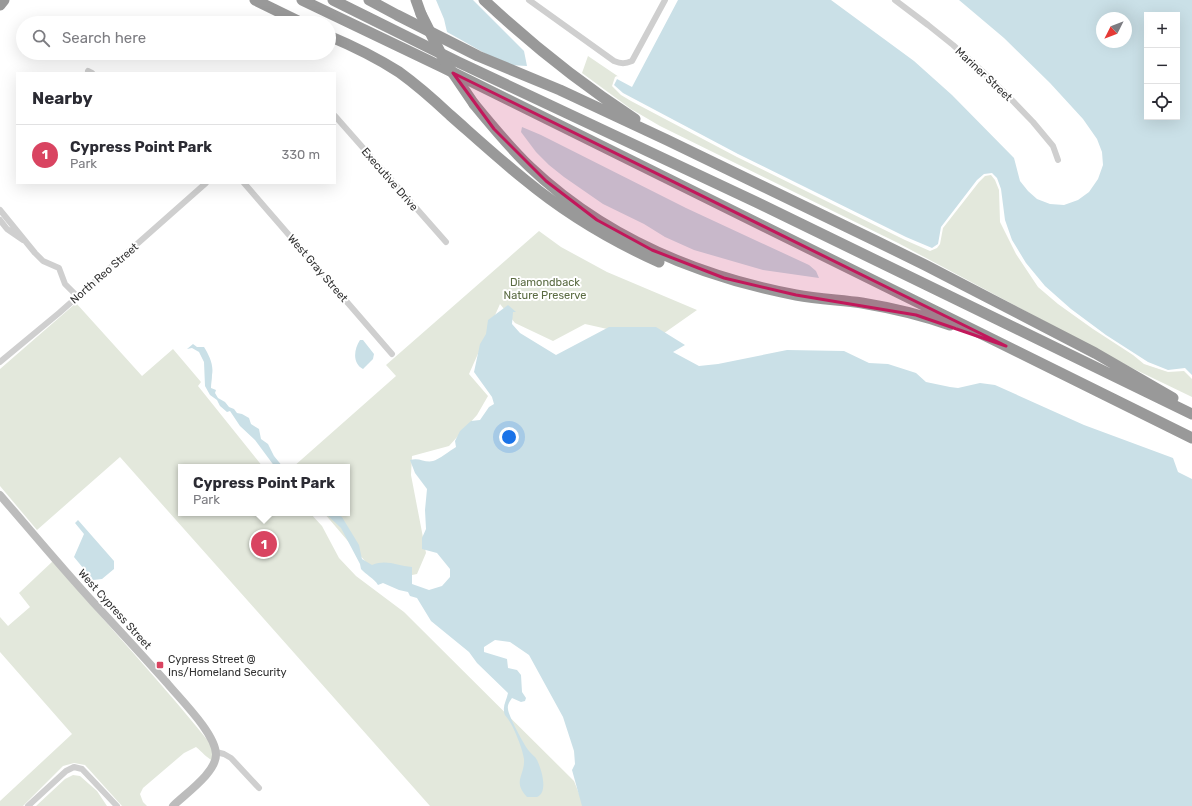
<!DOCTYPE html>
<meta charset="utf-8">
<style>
body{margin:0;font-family:Rubik,sans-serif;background:#f7f7f7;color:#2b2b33}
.controls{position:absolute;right:12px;top:12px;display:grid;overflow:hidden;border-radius:0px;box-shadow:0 4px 16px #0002}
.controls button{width:36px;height:36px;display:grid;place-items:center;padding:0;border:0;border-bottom:1px solid #e1e1e2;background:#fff;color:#2b2b33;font:20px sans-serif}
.compass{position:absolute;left:1096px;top:12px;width:36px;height:36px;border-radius:50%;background:#fff;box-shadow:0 4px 16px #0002;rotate:228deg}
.you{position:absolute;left:509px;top:437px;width:14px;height:14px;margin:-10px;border:3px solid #fff;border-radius:50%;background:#1a73e8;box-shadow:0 0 0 6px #1a73e833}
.badge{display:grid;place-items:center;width:26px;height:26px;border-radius:50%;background:#d94461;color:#fff;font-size:13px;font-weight:700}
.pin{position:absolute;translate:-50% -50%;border:2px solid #fff;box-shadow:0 1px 4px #0006}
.popup{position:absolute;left:178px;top:464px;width:172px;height:52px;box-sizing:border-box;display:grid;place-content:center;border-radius:0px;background:#fff;filter:drop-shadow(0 1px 3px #0005);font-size:13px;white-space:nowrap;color:#7c7c81}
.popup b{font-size:15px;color:#2b2b33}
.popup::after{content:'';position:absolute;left:50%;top:100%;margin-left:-8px;border:8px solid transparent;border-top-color:#fff}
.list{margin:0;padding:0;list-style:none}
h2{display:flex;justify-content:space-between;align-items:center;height:52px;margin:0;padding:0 16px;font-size:17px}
h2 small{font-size:13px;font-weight:400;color:#7c7c81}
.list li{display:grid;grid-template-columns:26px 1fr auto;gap:12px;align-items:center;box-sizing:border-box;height:60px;padding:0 16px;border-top:1px solid #e1e1e2}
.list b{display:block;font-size:15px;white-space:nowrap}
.list p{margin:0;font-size:13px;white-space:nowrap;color:#7c7c81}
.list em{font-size:13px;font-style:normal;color:#7c7c81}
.icon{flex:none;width:22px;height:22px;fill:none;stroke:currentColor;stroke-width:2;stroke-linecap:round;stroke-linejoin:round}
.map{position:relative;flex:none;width:1192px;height:806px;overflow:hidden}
.search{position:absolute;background:#fff;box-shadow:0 4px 16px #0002;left:16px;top:16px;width:320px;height:44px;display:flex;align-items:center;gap:10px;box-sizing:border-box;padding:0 14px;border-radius:22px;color:#7c7c81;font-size:15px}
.panel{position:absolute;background:#fff;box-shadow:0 4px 16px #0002;left:16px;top:72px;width:320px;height:112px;border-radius:0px}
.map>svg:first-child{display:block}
.green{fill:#e3e8dc}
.water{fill:#cae0e7;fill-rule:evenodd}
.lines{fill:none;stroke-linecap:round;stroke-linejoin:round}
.street{stroke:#cfcfcf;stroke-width:6}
.secondary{stroke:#bcbcbc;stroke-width:8}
.highway{stroke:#999;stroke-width:11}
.highway-bridge{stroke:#999;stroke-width:11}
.marked{fill:#c2185b;fill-opacity:0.2;stroke:#c2185b;stroke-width:3;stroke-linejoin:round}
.poi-dot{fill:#d94461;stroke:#fff;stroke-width:1.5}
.labels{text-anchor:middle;stroke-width:4;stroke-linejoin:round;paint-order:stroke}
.street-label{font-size:11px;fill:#323232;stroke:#fff}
.park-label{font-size:11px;fill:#5a6b42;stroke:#fff}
.poi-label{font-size:11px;fill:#323232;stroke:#fff;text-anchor:start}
</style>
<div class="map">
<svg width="1192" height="806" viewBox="0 0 1192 806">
<rect width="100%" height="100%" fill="#fff"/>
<path class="green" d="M588,56L619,77L617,76L615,77L612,86L621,95L631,101L737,157L905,240L930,251L937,248L940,244L943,228L979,182L985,176L991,175L995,180L999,190L1000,222L1016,254L1038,287L1058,304L1093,329L1133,355L1144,364L1168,372L1184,371L1192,379V397L1132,368L898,243L660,126L631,109L582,73Z
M539,231L561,247L607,272L697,310L660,336L643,337L585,324L553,341L515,323L500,304L469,374L488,396L477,415L449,446L412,456L411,475L426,553L417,574L397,578L370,567L324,513H347V467H293L396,376L386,365Z
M76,303L142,376L173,349L201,382L198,386L263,467H181V513H310L322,526L339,558L356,576L404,612L574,781L584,806H430L120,457L37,530L0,486V369Z
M53,561C107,625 165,686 217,752L213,761C206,757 202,752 196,747L184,753L143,788L140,794L143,802L147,806H122L85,765L74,763L63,766L23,806H0V801L72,734L0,652V617L8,626L30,607L19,593Z
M73,775L80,776L97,791L107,806H36L65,779Z"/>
<path class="water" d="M436,0H473L524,51L527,66L509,65L497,60L447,32L444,19Z
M678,0H831L914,61L952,95L1014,158L1020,181L1028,191L1037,199L1050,204L1064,205L1078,200L1089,192L1098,179L1103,165L1102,152L1097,139L1083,119L1050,83L1004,38L959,0H1192V375L1185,368L1168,370L1148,362L1106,335L1071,309L1045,286L1026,263L1012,240L1005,220L1001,189L997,178L992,173L984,174L977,180L941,227L938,244L932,248L906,237L738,154L623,93L614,85L617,79L632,87ZM1147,15H1177V117H1147ZM1102,18H1126V42H1102Z
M522,127L541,135L686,208L809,265L816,271L819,278L763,270L694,250L665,237L644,224L603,204L564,177L549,165L536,152L521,132Z
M508,305L516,312H513L512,324L520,333L556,355L609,327H656L685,345L673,352L699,366L718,364L787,350L844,351L869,363L888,364L916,373L926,382L950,387L958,388L980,383L995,385L1084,425L1173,458L1178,472L1192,479V806H582L572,770L575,764L574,751L563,717L529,655L510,642L495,640L484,647V652L507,659L508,668L517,670L521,675L522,692L526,698L525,701L521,702L512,698C510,701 507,705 508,709C508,715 524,745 529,751C531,754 535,756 537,760C541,768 549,792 537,797C534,797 530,797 527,797C512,781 525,776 524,759C523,750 514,727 508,719C506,716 504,715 504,711C503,705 507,699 508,693L477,663L469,652L431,621L417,598L410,596L408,592L399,590L383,583L378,585C374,578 366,575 361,569L360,564L341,528L325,513H333L342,517L359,545L362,559L372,565C387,559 397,566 412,567V584L429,590L442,586L450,577V569L437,553L422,549V538L426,529L425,510L427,489L415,473L410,460C419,457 425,463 433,461C438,460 451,450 456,447L455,441L460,431L471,421L480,420L489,407L494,404L492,397L474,372L480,344L486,334L488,320Z
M360,340H363L374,354L373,359L363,369C352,363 354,349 360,340Z
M193,344L197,347H204C209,355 214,365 212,375C212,380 211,383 211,388L216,390L215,393L218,398L225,402L229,407L234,409L237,413L242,414L249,418L251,424L259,429L261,439L268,444L274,456L283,467H275L255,440L240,426L230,411L227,412L220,406L217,400L210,395L205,386L204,362L199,352L192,348L187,349Z
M78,520L114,561V569L102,579L93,580L74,557L84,534L75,523Z"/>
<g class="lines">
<path class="street" d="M529,0L614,61C621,64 625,64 632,61L665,0
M895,0L928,25L953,45L982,71L1007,95L1033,122L1053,146L1058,160
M88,71L92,73
M335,116L446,242
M244,183L392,354
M0,210L35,253L43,261L59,268L65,284L77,296
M0,220L7,229L23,240
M0,362L59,313L206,183
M216,752L224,754L231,758L259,788
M28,806L66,771L74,767L82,769L117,806"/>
<path class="secondary" d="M0,495C31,531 61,567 93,602C118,629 143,656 167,683C180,699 215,733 216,754C217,772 185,794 173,806"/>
<path class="highway" d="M255,0L302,23
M302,0L442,67L1192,438
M333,0L458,62L756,202L1192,414
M369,0L397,15L478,56L560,90L667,140L874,240L925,265L1095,353L1173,398
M416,0L421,14
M484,0C531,44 581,84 635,119
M0,5L4,0
M329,36C353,46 377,58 399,72C417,85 434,100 450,115C475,137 499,159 524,179C565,213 610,240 659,262
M474,104C492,126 510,148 530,167C605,238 696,276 796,295C818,299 840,300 862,303C892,308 922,315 950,325"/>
<path class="highway-bridge" d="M421,14L444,60L474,104"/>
</g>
<path class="marked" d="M453,73L1006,346L916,315L796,295L724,278L652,250L597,220L546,181L494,129Z"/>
<rect class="poi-dot" x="156" y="661" width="8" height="8" rx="2"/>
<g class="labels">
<g class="street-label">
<text transform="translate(984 74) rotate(43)" y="4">Mariner Street</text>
<text transform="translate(390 179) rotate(49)" y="4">Executive Drive</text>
<text transform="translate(318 268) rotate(49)" y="4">West Gray Street</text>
<text transform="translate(104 273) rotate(-41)" y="4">North Reo Street</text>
<text transform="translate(115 609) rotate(48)" y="4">West Cypress Street</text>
</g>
<g class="park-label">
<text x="545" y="286">Diamondback<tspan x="545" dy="13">Nature Preserve</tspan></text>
</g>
<g class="poi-label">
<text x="168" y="663">Cypress Street @<tspan x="168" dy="13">Ins/Homeland Security</tspan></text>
</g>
</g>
</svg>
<div class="controls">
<button>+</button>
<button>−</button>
<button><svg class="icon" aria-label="locate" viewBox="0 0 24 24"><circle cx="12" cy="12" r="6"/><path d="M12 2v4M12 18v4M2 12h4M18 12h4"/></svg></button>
</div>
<svg class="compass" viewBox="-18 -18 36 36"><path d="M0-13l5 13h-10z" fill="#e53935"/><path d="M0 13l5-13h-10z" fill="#7c7c81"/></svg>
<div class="you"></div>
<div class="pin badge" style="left:264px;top:544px">1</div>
<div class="popup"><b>Cypress Point Park</b>Park</div>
<div class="search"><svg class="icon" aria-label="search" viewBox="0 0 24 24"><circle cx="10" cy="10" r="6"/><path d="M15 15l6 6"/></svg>Search here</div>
<section class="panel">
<h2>Nearby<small></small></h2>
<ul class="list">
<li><span class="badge">1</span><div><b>Cypress Point Park</b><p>Park</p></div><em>330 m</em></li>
</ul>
</section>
</div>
